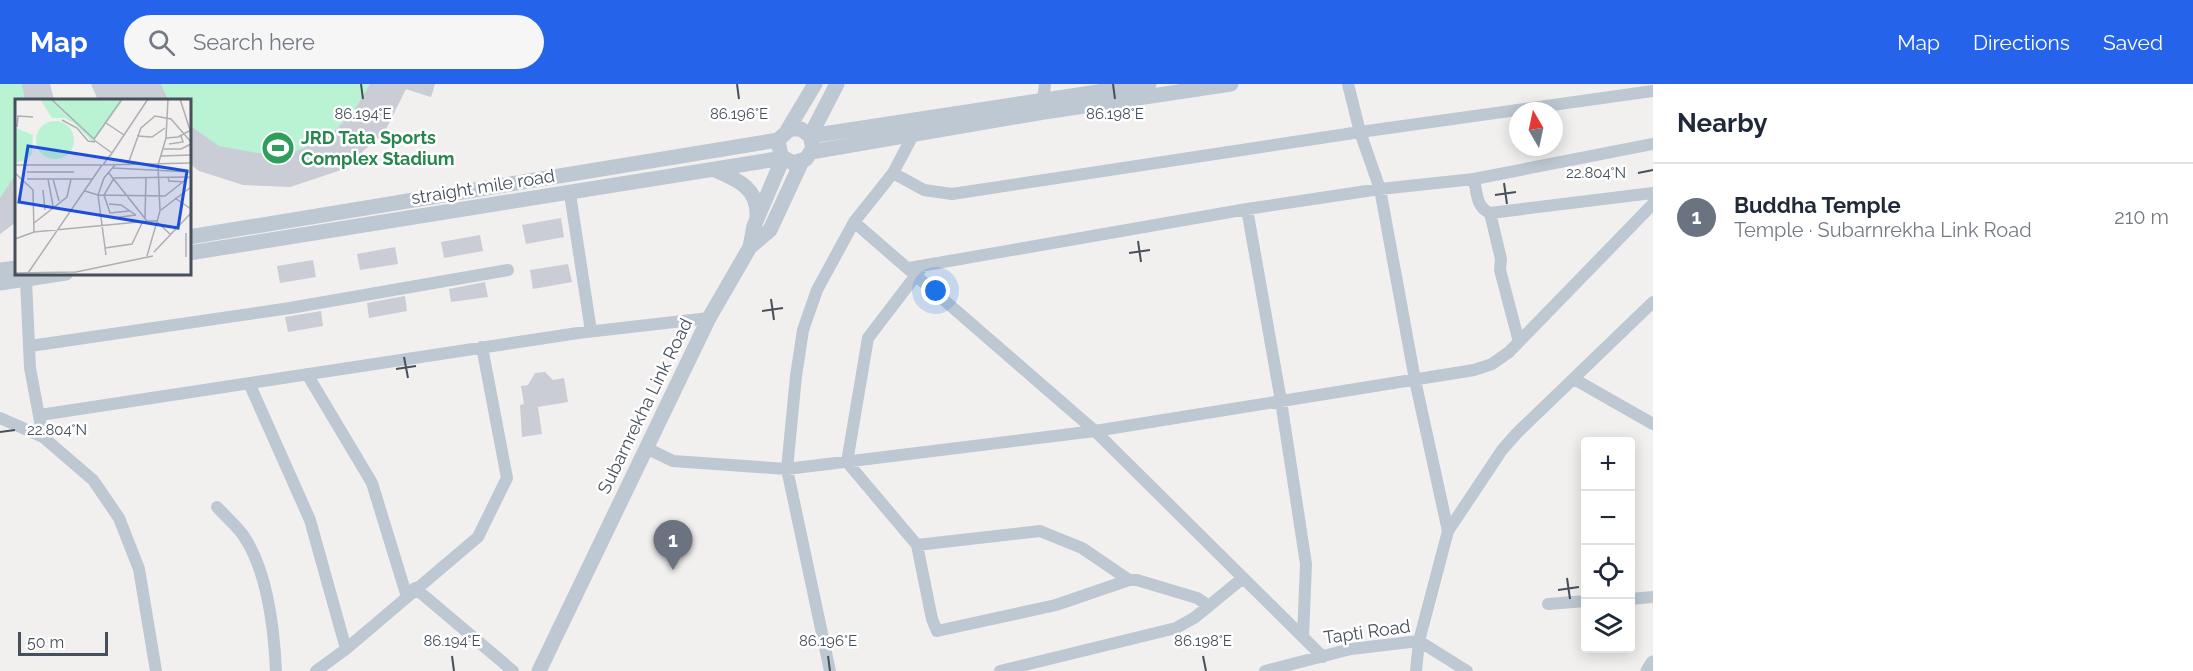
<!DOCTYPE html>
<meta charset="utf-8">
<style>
body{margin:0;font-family:Raleway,sans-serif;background:#f6f6f7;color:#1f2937}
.controls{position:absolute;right:18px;bottom:18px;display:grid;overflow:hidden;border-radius:6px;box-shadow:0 3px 15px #0003}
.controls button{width:54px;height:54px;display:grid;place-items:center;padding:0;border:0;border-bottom:2px solid #e0e1e3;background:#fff;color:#1f2937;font:30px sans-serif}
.compass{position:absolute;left:1509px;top:18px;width:54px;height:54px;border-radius:50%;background:#fff;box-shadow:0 3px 15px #0003;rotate:351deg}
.scale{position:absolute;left:18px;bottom:15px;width:90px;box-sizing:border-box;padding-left:6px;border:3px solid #46505d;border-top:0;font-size:16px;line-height:21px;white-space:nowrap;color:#46505d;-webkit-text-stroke:4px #fff;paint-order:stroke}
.you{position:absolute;left:936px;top:207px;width:21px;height:21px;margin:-15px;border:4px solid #fff;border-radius:50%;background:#1a73e8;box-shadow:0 0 0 9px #1a73e833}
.badge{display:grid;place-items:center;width:39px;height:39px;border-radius:50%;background:#2563eb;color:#fff;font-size:20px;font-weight:700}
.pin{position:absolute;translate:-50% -50px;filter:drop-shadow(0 2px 3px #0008)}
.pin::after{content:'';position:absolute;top:32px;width:21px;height:18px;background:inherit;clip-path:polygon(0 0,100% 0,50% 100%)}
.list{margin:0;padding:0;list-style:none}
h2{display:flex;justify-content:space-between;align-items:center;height:78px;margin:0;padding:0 24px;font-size:26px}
h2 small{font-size:20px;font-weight:400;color:#747a83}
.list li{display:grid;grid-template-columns:39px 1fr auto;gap:18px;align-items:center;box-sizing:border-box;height:108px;padding:0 24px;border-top:2px solid #e0e1e3}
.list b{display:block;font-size:22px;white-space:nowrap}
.list p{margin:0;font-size:20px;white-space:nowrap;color:#747a83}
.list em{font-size:20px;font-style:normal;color:#747a83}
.icon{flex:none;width:33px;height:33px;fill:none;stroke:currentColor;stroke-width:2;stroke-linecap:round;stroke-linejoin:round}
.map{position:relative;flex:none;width:1653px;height:587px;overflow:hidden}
header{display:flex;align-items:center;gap:36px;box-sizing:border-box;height:84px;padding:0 30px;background:#2563eb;color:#fff}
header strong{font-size:28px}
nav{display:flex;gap:33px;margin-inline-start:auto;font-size:21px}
.search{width:420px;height:54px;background:#f6f6f7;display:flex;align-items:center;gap:15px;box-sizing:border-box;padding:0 21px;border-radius:33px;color:#747a83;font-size:22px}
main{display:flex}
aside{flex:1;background:#fff}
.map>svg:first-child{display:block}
.green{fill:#baf2d4}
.building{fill:#cacdd5}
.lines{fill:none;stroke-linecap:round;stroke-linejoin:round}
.minor{stroke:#bec8d2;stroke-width:12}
.tertiary{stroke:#bec8d2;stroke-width:15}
.ticks{fill:none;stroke:#46505d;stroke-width:2}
.labels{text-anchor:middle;stroke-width:5;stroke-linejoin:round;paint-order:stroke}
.leisure-label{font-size:18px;font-weight:bold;fill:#27864d;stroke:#fff;text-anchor:start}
.street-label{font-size:18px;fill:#46505d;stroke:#fff}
.inset-road{fill:none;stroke:#adafb5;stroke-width:1.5}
.view{fill:#1d4ed8;fill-opacity:0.15;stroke:#1d4ed8;stroke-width:3}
.inset-edge{fill:none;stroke:#46505d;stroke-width:3}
.ticks-label{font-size:15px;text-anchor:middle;fill:#46505d;stroke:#fff;stroke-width:5;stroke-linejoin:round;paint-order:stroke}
</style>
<header>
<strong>Map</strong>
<div class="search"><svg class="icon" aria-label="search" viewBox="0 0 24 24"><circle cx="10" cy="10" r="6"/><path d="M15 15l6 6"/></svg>Search here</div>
<nav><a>Map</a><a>Directions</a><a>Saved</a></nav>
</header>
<main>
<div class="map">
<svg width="1653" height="587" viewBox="0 0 1653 587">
<rect width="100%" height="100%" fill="#f2efef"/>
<path class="green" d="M0,0H50L54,16H16V138L0,150Z
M91,0H435L431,13L406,5L384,49L341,86L290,103L199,87L189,79V16H98Z"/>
<path class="building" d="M22,0H50L54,16H25Z
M91,0H161L168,16H98Z
M370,0H435L431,13L406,5L384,49L341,86L290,103L243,101L199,87L189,79V41L219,62L257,69H292L330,52L354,27Z
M16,90V138L0,150V114Z
M561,134L564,153L526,160L522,141Z
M480,151L483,167L444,174L441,158Z
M395,163L398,180L360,186L357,170Z
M313,176L316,193L280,199L277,182Z
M568,180L572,198L533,205L530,186Z
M485,198L488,213L451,218L449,205Z
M405,212L407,227L369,234L367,219Z
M321,227L323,242L288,248L285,233Z
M545,288L553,296L564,294L568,318L538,323L542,350L522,353L520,321L524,320L521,302L528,301L535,289Z"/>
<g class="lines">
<path class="minor" d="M1348,0L1360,48L1380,105L1415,296L1448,447L1419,557L1416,587
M1043,18L1045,0
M893,89L924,106L952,110L1360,48L1653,7
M1474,95C1477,109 1476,123 1490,129L1653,109
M570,110L591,247
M1247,125L1281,317L1306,480L1303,553
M1490,129L1501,175L1500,186L1519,258
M854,138L1095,347L1323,573
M923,182L868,254L847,378L917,461L932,535L937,547L1056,521L1129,496H1137L1197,514L1209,522
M909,184L1247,125L1380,105L1474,95L1653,60
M26,196L30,284L43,353
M30,262L290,224L508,186
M307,290L372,399L407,513
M1574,295L1653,340
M249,299L310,436L346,565
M40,331L578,249L709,234
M0,334L43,353L93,396L119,434L139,485L156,587
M646,364L673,377L787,385L1095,347L1474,286L1492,280L1509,268L1653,120
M217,423C225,432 236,441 243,451C268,487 274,544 276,587
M1448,447L1502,366L1517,349L1653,218
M917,461L1040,447L1082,464L1129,496
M415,504L513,587
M1630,515L1653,513
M1548,520L1586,517
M316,587L346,565L478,453L507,394L482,263
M830,587L787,385L796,292L803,246L817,206L854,138L893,89L912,53
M1000,587L1176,544L1194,534L1243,494
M1265,587L1351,565L1419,557L1467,587"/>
<path class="tertiary" d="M788,45L815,0
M810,52L813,64L806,75L793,79L781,72L778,56L790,45H801L810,52L1149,0
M810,52L837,0
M811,68L1044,28L1231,0
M715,86C738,96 758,104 757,132
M189,153L778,56
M750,163L770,146L802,77
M189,169L783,74
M0,186L16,184
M0,199L66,189
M539,587L709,234L750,163L754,142L783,74
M1648,587L1653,579"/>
</g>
<path class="ticks" d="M361,0L363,15M737,0L739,15M1113,0L1115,15M1638,89L1653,86M1504,99L1507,120M1495,111L1516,108M1138,157L1141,178M1129,169L1150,166M771,215L774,236M762,227L783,224M404,273L408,294M396,285L416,282M0,348L15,346M1567,494L1570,515M1558,506L1579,503M452,572L454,587M828,572L830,587M1203,572L1206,587"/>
<defs>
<symbol id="stadium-disc" viewBox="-11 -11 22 22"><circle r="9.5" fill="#2e9e5b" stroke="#fff"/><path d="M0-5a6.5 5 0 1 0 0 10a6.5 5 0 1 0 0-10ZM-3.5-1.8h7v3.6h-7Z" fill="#fff"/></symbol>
</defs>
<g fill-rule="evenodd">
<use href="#stadium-disc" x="259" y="45" width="38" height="38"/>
</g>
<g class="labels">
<g class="leisure-label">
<text x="301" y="60">JRD Tata Sports<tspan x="301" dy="21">Complex Stadium</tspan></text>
</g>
<g class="street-label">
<text transform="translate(483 103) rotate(-9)" y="6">straight mile road</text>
<text transform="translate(645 322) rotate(-64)" y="6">Subarnrekha Link Road</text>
<text transform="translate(1367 548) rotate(-8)" y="6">Tapti Road</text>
</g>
</g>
<g transform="translate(15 15)">
<rect width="176" height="176" fill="#f2efef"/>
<path d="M25,0H109L78,43L60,25L50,19H37ZM21 41a19 19 0 1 1 38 0a19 19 0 1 1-38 0ZM1,29L18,36L17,55L11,62L0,63Z" fill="#baf2d4"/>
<path class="inset-road" d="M36,0L79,40L107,0M165,0L175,31M47,21L62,29L73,42L80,43M91,24L109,36M2,28L3,17L18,18M122,37L137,38L150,29M151,39L163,38L176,31M79,41L97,54M154,45L168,43L166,37M148,50H166L176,45M95,56L88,66L176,64M95,57L133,0M146,57L176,56M113,65L126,29L140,17L156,20L176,43M0,66H87M98,69L176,73M12,73H59M93,73L132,122M0,74L18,91L19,133M98,79L175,78M99,79L89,96L95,114L114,112M153,79L154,82L171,83M12,80H77M33,80L38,107M38,80L44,102M28,91L30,111M70,92L83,96L150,97L174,78M0,93V161M160,99L176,110M94,105L106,106L121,116M146,111L176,88M98,119L121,116M130,119L131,78M19,124L52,98L56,80M0,140L19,133L134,122H141L156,136M90,149L117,145L128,122M139,153L176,114M91,156L83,96L89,79L100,66M132,157L145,112L143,66L151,39L153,0M171,158V134M0,174L61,173L138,157M13,174L87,66"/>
<path class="view" d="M13,47L172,72L163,129L4,103Z"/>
<rect width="176" height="176" class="inset-edge"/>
</g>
<g class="ticks-label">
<text x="363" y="35">86.194°E</text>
<text x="739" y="35">86.196°E</text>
<text x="1115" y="35">86.198°E</text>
<text x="1596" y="94">22.804°N</text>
<text x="57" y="351">22.804°N</text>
<text x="452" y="562">86.194°E</text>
<text x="828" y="562">86.196°E</text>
<text x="1203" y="562">86.198°E</text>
</g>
</svg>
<div class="controls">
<button>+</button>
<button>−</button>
<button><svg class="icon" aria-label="locate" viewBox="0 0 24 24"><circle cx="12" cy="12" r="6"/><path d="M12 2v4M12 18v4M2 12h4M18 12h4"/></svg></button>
<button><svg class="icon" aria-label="layers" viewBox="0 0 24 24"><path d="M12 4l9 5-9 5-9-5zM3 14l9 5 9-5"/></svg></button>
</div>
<svg class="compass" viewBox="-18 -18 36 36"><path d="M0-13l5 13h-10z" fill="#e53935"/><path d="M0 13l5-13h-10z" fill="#747a83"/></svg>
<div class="scale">50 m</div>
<div class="you"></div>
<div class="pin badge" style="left:673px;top:486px;background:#6b7280">1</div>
</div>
<aside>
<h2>Nearby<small></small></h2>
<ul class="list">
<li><span class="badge" style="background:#6b7280">1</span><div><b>Buddha Temple</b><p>Temple · Subarnrekha Link Road</p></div><em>210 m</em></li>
</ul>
</aside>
</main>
